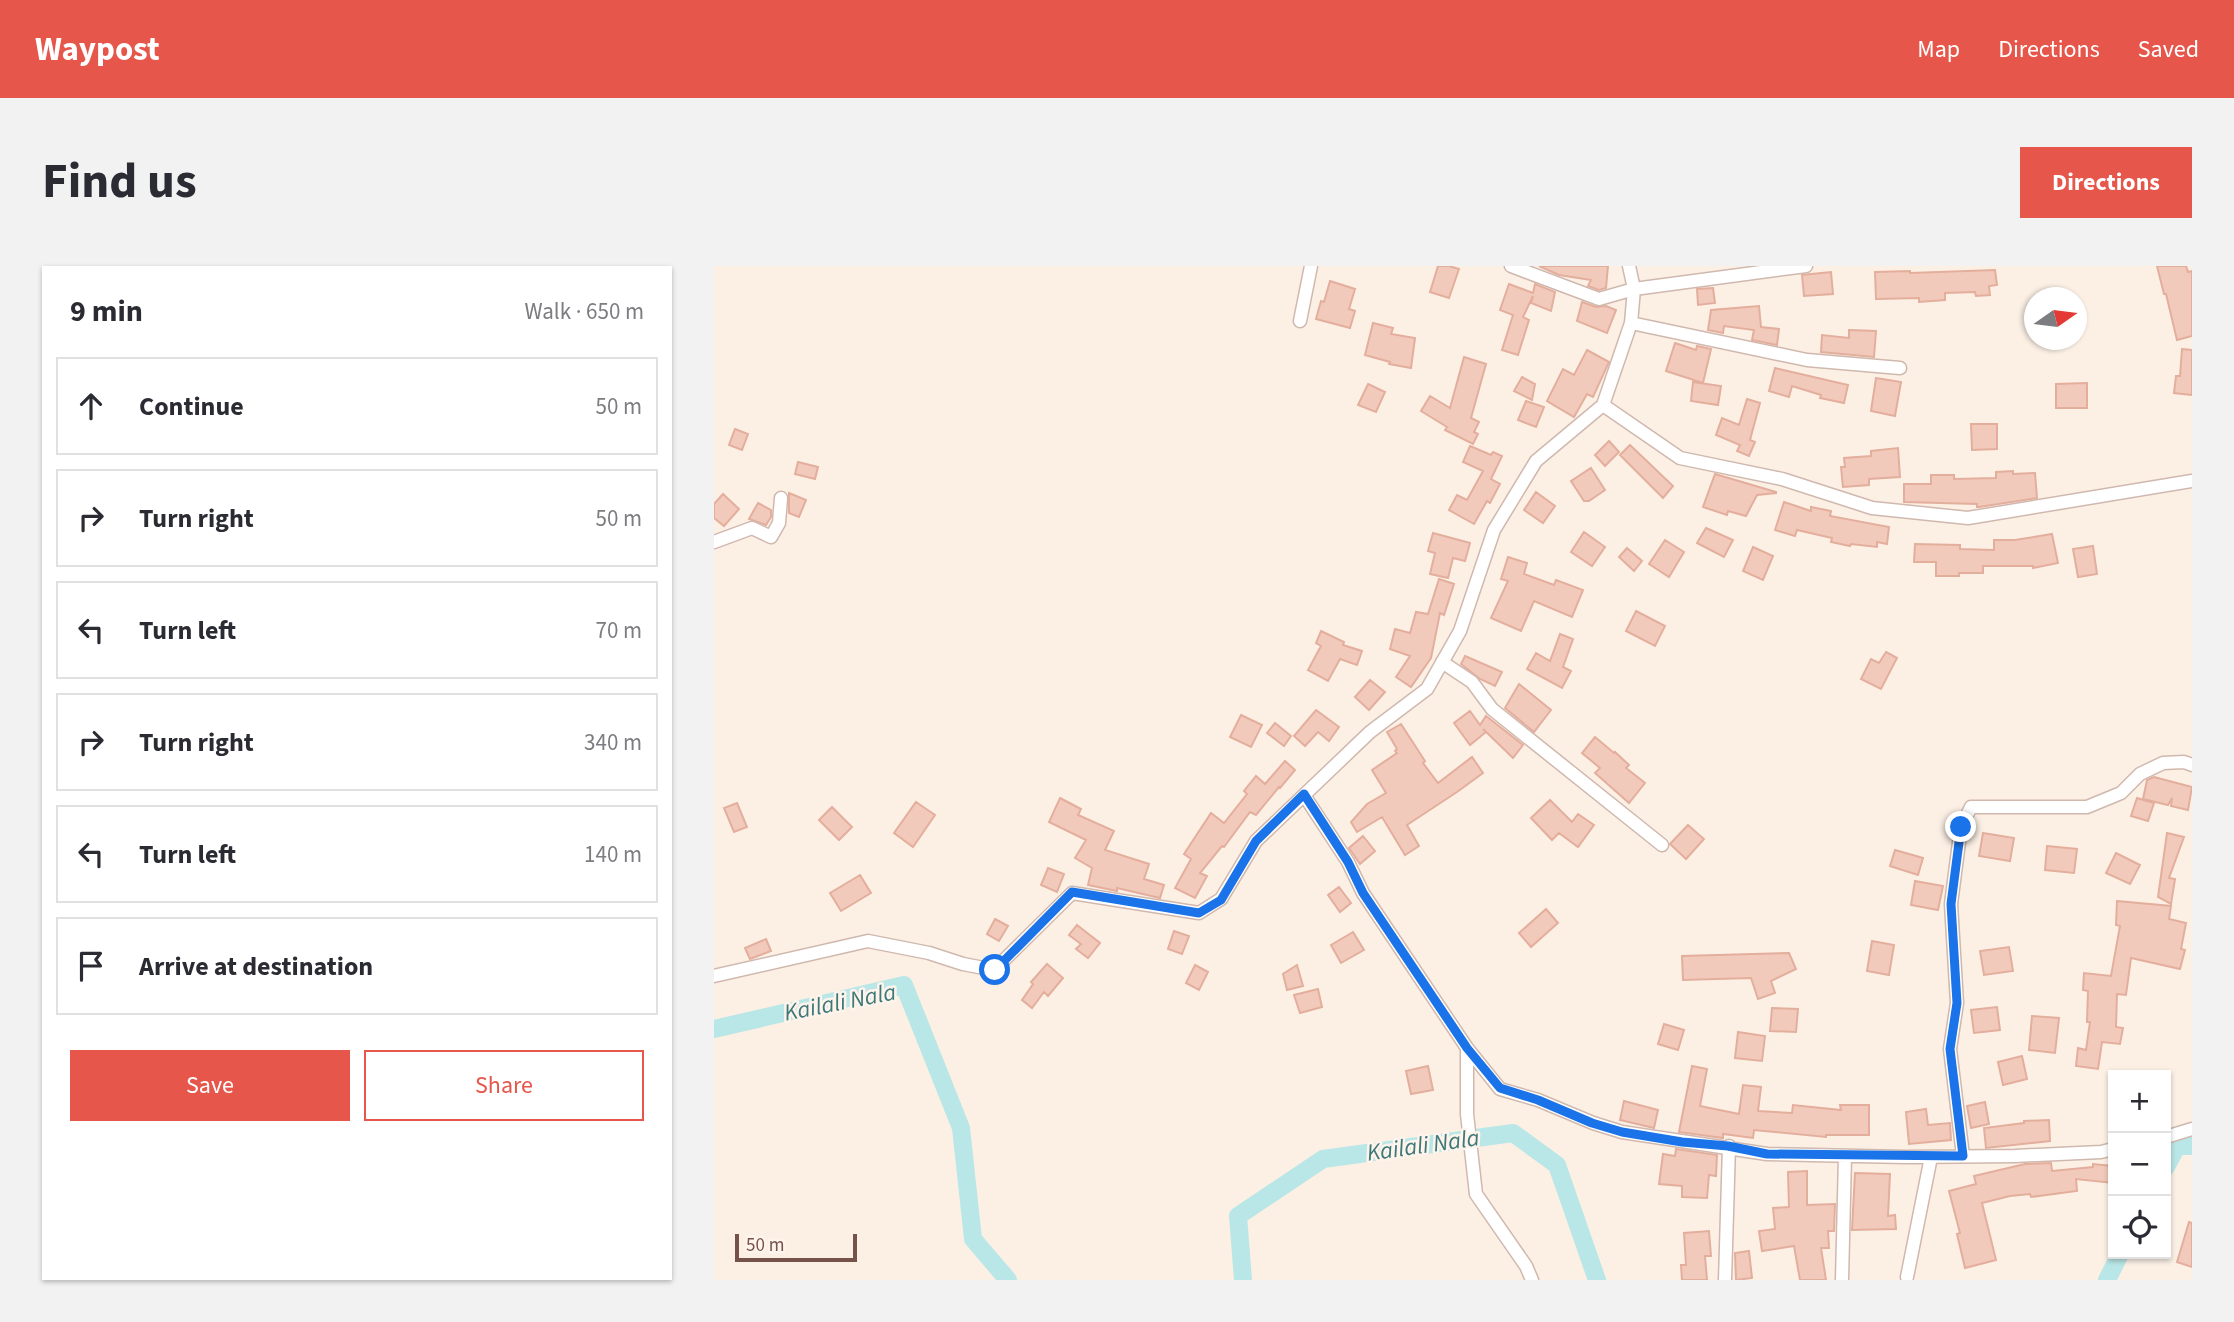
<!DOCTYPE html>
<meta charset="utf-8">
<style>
body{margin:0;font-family:"Source Sans 3",sans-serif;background:#f2f2f3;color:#2b2b33}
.controls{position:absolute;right:21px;bottom:21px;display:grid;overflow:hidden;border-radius:0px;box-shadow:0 2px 5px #0004}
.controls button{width:63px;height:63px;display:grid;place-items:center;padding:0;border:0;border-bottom:2px solid #e1e1e2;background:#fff;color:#2b2b33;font:35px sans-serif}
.compass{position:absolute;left:1310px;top:21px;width:63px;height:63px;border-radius:50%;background:#fff;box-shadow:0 2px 5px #0004;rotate:76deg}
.scale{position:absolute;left:21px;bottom:18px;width:122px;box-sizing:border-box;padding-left:7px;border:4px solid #75534a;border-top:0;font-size:19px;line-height:24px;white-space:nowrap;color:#75534a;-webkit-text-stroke:5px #fff4eb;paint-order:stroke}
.stop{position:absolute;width:21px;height:21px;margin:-16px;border:5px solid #1a73e8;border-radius:50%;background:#fff}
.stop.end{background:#1a73e8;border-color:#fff;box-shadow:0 2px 7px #0008}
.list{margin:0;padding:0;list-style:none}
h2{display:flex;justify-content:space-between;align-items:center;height:91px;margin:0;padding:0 28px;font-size:30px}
h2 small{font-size:23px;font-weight:400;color:#7c7c81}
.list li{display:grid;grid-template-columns:46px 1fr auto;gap:21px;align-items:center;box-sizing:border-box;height:98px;margin:0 14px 14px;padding:0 14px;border:2px solid #e1e1e2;border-radius:0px}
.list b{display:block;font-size:26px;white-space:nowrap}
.list em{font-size:23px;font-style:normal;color:#7c7c81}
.actions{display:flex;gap:14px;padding:21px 28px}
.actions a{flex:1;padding:16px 0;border:2px solid #e6564a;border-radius:0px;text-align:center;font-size:24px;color:#e6564a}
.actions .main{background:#e6564a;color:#fff}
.icon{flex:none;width:38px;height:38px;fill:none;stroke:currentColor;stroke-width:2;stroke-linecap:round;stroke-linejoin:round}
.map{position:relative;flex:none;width:1478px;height:1014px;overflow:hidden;border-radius:0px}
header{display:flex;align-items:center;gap:42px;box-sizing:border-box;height:98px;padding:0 35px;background:#e6564a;color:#fff}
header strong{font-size:33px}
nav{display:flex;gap:38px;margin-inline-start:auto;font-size:24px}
.intro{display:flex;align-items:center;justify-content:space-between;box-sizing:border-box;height:168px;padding:0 42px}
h1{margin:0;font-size:49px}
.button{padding:18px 32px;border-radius:0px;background:#e6564a;color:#fff;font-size:24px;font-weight:700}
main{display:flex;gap:42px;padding:0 42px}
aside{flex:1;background:#fff;border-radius:0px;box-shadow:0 2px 5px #0004}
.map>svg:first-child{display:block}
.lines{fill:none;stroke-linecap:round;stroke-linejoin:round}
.canal{stroke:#b9e6e6;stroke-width:18}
.building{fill:#f2cabc;stroke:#e4ae9d;stroke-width:2}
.minor-casing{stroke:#d0b8ae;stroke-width:15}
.minor{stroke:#fff;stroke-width:12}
.route{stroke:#1a73e8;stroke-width:9}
.labels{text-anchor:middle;stroke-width:5;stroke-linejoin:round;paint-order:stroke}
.water-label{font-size:24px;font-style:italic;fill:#3e797a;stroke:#fff4eb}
</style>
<header>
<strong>Waypost</strong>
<nav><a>Map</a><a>Directions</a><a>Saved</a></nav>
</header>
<div class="intro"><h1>Find us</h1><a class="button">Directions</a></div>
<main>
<aside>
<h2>9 min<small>Walk · 650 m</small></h2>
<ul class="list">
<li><svg class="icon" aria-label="ahead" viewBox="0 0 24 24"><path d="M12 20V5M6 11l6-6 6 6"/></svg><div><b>Continue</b></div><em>50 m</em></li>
<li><svg class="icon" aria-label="right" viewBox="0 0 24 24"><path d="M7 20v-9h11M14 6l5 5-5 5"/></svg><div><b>Turn right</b></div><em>50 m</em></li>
<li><svg class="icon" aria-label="left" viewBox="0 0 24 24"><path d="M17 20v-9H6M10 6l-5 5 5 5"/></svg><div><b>Turn left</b></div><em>70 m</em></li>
<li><svg class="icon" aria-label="right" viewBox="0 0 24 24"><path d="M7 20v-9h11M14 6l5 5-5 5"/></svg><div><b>Turn right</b></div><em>340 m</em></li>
<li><svg class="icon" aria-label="left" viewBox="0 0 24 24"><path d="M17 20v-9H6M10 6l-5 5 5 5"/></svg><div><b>Turn left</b></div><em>140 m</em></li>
<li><svg class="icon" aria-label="arrive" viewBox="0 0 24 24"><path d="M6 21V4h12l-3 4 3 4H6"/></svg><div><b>Arrive at destination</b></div></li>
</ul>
<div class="actions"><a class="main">Save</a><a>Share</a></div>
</aside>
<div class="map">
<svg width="1478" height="1014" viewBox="0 0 1478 1014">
<rect width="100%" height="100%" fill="#fcf0e5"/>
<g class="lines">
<path class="canal" d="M0,763L190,719L247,862L259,973L294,1014
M1452,901L1463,880H1478
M529,1014L524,950L609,893L799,867L843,899L883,1014
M1393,1014L1406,988"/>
</g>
<path class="building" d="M724,0H735L745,3L735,32L716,26Z
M825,0H894L892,22L885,24L874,20L877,14L845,9Z
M1443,0H1472L1474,6L1478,5V70L1463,74L1452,28H1450Z
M1281,4L1283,19L1275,20L1276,29L1262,30L1261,26L1231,27V34L1205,36V32L1162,33L1161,6L1196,5V7Z
M1117,6L1119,28L1090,30L1088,9Z
M616,15L641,23L635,43L641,45L636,62L602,53L607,35L610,36Z
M795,18L819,27L821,18L841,26L837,45L817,37L819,30L809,51L815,54L804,89L788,84L799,49L786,44Z
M999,22L1001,37L984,39L983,23Z
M868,36L882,41L892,40L902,44L893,67L863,55Z
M1045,40L1047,61L1065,63L1063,79L1038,74L1040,64L1010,60L1009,67L994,64L997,44Z
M659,57L679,62L677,68L701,72L697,102L675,98L676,96L651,89Z
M1135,64L1162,65L1160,91L1107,86L1108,69L1135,72Z
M961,77L982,84L983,80L997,83L989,117L952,105Z
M1468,83L1478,84V129L1460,127L1462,110H1466Z
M873,84L895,96L879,131L873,128L860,151L833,135L849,103L860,109Z
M750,91L772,98L757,152L765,156L760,166L764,168L759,178L731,164L733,161L707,145L716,130L736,142Z
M1061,102L1134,119L1130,137L1106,132L1107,129L1078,120L1075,131L1055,125Z
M808,111L821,118L818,134L800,125Z
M1162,112L1187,116L1181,150L1157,145Z
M979,116L1007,120L1004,139L977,135Z
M1373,117V142H1342V118Z
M654,118L671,126L662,146L644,139Z
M1033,133L1046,137L1036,174L1041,176L1035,190L1023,185L1026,179L1002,169L1008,152L1025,159Z
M812,135L830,141L822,161L804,154Z
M1257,158H1283V183L1258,184Z
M21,163L34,168L28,184L15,179Z
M895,175L905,186L891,200L881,189Z
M916,179L959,220L949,232L906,189Z
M756,180L777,189L779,186L788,190L777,213L786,218L776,237L773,235L760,258L735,244L743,229L753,234L769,205L749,196Z
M1184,182L1186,211L1155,213V219L1129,221L1127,201H1131L1130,192L1157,190V185Z
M84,196L104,201L101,213L81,208Z
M877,202L891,224L875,235H870L857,215Z
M1299,205V208L1321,207L1323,232L1265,241H1263V238L1190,236V218H1217V209H1240V213L1282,212V206Z
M1001,208L1062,226V227L1043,229L1032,250L1014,245L1013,249L989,241Z
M822,226L841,240L829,257L810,244Z
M75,227L92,234L85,251L75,247Z
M9,228L25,243L10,260L0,252V238Z
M1070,236L1097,245V241L1117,245L1116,250L1175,261L1173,278L1163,276V281L1137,278L1136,280L1117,276L1118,272L1083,264L1081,270L1061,264Z
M44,237L57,244V251L52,259L35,253Z
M992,262L1019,274L1010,291L983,277Z
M870,266L891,281L878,300L857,286Z
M719,267L756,277L751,295L739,292L734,312L716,308L721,287L714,285Z
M1338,268L1344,297L1319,302V300H1269V307H1245V310H1222V296H1200L1201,278L1246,279V283L1280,284V274H1301Z
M951,274L970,286L955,311L935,298Z
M1379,280L1383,308L1364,311L1359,283Z
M1039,281L1059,290L1049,314L1029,305Z
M913,282L928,295L920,305L905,291Z
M794,291L813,297L810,308L840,319L842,314L869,324L858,351L820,335L807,365L777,352L794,315L787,313Z
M725,313L740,318L730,349L726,347L717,392L697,421L682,411L696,390L676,383L681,363L696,367L702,346L714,348Z
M922,345L951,360L941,380L912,365Z
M607,365L630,376L629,379L648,385L643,399L626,393L614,415L594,404L607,380L602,377Z
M846,368L859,373L849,401L857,405L848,422L813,403L822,387L836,395Z
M1172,386L1183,392L1167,423L1147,413L1157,393L1165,397Z
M751,390L788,406L781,420L766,413L747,398Z
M656,414L671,426L655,444L641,431Z
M805,418L837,444L820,466L791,442Z
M602,444L625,461L615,475L604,466L591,480L580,470Z
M756,445L766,459L772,450L809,479L799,492L769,463L772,466L756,479L740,457Z
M527,449L548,459L537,481L516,471Z
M561,457L577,470L570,480L553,467Z
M687,458L711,495L709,497L724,517L758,491L769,507L743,526L693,559L705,580L691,589L668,551L643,566L637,556L653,538L672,527L658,504L683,487L681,485L683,483L673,466Z
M881,471L900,487L901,486L915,499L912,502L931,517L915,537L881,507L886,502L868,487Z
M571,495L581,504L566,522L565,521L542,549L536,546L510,581L508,580L486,607L493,610L481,632L461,622L477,593L470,588L497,547L510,557L533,528L530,525L542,510L551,518Z
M1440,511L1478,521L1474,544L1457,540L1458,532L1454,539L1429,533L1433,514Z
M346,532L367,543L364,549L400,565L391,584L435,598L430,613L450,619L446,632L403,622V625L374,619L378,602L361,592L372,574L335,556Z
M1423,532L1440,537L1434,555L1417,550Z
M836,534L858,556L864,548L880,559L864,581L845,567L838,574L817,552Z
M202,536L221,549L199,581L180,567Z
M23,537L33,561L20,566L10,542Z
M118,541L138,561L125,574L105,554Z
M974,559L990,573L972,593L956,578Z
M1269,567L1300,572L1296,595L1265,590Z
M1453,567L1470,571L1455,612L1461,613L1457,638L1444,631Z
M649,570L661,585L646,598L635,582Z
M1333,580L1363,583L1360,607L1331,604Z
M1181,584L1209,592L1204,609L1176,600Z
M1402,587L1426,599L1416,618L1392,607Z
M334,602L350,608L343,626L327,619Z
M146,609L157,627L127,645L116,627Z
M1201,615L1229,620L1224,644L1197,639Z
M625,621L637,637L626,646L614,629Z
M1403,635L1457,640L1455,653L1472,657L1467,683L1471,684L1466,703L1417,692L1412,729L1403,728L1402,761L1409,762L1406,778L1388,776L1384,803L1362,800L1364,782L1372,784L1376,756H1373L1374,725L1369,724L1370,707L1397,710L1406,660L1402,659Z
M832,643L844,657L817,681L805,667Z
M281,653L294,660L285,675L273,668Z
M363,659L386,677L374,692L362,683L367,678L355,669Z
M460,665L475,670L468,688L454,683Z
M639,666L650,684L627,697L617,679Z
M52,673L57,685L36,693L31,682Z
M1158,675L1180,679L1175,709L1153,705Z
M1295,681L1299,705L1270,709L1266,685Z
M1075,687L1082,703L1057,715L1061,727L1044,733L1037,712L969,714L968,690Z
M333,698L349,712L334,730L330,726L318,742L308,734L319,718L317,716Z
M481,699L494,706L485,724L472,717Z
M583,699L589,720L573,724L569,708Z
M604,723L608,741L586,747L580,729Z
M1283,741L1286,764L1260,767L1257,744Z
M1058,742L1084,743L1082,766L1056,765Z
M1318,750L1345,752L1341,787L1315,784Z
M950,758L970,764L964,784L944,778Z
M1024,766L1051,770L1048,795L1021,792Z
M1308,790L1313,813L1289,819L1284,796Z
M714,800L719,824L697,828L692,805Z
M978,800L993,803L986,840L1025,848L1029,819L1047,821L1044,845L1078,847L1079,839L1127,844L1126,839H1155V869H1112V871L1040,864L1039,872L1009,868V872L965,866Z
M910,835L944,844L940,862L906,854Z
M1271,836L1275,858L1257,862L1253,840Z
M1212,843L1214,859L1236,857L1237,874L1195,878L1192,846Z
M1335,854L1336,875L1272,882L1270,862L1310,857V855Z
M962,883L1003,889L1002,910L995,909L993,932L968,931V920L945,918L949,888L961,890Z
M1337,897L1338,905L1379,901V898L1399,900V917L1362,913L1363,925L1317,931L1316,928L1296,930L1268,937L1282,994L1251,1002L1243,968L1246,967L1235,925L1262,918L1260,910L1311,898Z
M1093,905V939L1121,938L1120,965H1114L1115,982H1107L1112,1014H1086L1080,980L1048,985L1045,965L1061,963L1059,942L1075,941L1074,906Z
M1141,907L1176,908L1174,950L1181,949L1182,963L1138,964Z
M1475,956L1478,957V1001L1463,996Z
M995,965L997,990H991L993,1014H968L967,999H972L970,967Z
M1035,985L1038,1012L1022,1014L1021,987Z"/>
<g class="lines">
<defs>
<path id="minor" d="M797,0L885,33L920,23L1092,0
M586,55L597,0
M917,57L1093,94L1186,102
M889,139L966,192L1068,213L1158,242L1254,252L1478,215
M0,276L38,262L57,271L65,257L67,232
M728,396L758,416L778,443L948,579
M590,529L634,596L649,627L753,782L786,823L824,834L879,857L908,866L1053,888L1191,891L1301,890L1387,886L1399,883
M0,710L154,675L215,687L249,698L280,704L358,627L485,647L507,633L542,575L656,466L713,423L746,365L780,264L822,195L889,139L917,57L920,23L915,0
M753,782V848L762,928L812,1000L818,1014
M1452,871L1478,863
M1249,890L1236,783L1243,737L1237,638L1247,561L1257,541H1373L1407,527L1426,508L1449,497L1470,496L1478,499
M1193,1011L1217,891
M1011,1014L1015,880
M1128,1014L1131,890"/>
</defs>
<use href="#minor" class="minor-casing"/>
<use href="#minor" class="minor"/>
</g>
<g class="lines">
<path class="route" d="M281,704L358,626L485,647L507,634L542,575L590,528L634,596L649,627L753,782L786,822L824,834L878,857L908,866L968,876L1014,880L1053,888L1249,890L1236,783L1243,737L1237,638L1247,561"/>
</g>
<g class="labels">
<g class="water-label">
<text transform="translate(126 736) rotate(-11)" y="8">Kailali Nala</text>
<text transform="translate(709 879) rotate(-8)" y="8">Kailali Nala</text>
</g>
</g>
</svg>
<div class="controls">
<button>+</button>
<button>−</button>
<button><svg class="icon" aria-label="locate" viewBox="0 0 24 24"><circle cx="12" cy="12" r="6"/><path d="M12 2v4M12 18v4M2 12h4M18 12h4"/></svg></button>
</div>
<svg class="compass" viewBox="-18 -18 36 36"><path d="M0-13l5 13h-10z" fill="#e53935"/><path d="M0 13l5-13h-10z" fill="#7c7c81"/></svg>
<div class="scale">50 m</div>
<div class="stop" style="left:281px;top:704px"></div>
<div class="stop end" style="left:1247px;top:561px"></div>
</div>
</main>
